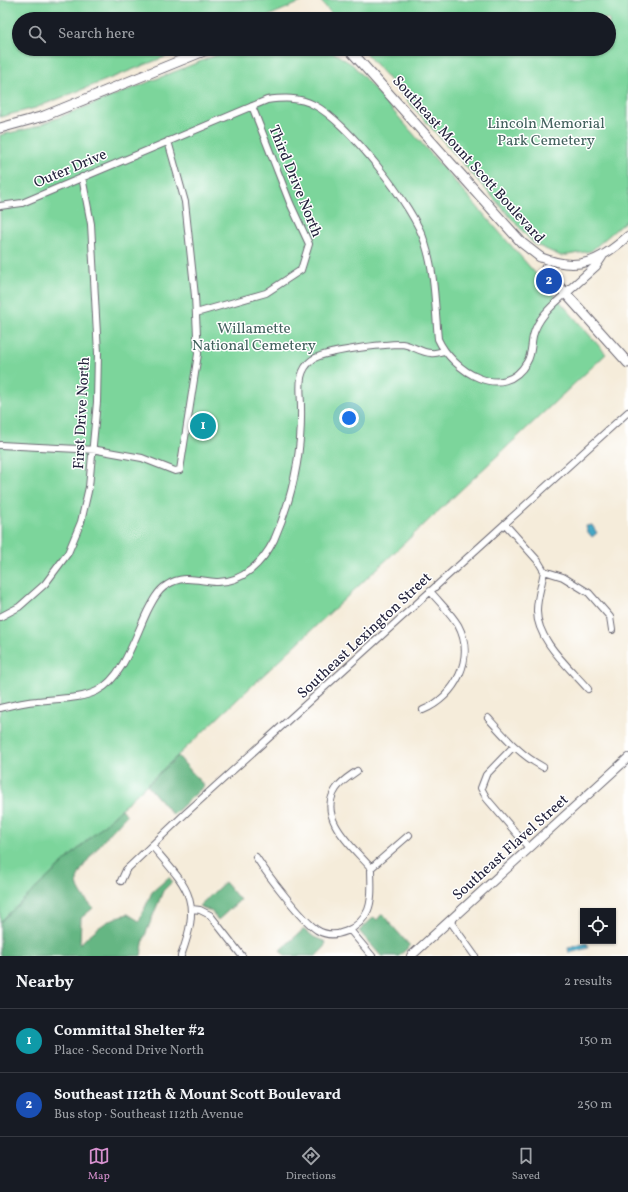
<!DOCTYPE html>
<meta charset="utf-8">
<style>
body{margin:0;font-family:Vollkorn,serif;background:#20242c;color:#f1f3f6}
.controls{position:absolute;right:12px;bottom:12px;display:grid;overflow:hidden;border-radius:0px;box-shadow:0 1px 3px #0004}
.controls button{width:36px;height:36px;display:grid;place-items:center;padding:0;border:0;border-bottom:1px solid #363941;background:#171b24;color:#f1f3f6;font:20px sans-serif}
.you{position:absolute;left:349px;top:418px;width:14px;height:14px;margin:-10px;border:3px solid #fff;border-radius:50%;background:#1a73e8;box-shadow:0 0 0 6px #1a73e833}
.badge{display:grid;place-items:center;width:26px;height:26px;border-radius:50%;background:#d690ce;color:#fff;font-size:13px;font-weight:700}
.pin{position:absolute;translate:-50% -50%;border:2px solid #fff;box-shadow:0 1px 4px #0006}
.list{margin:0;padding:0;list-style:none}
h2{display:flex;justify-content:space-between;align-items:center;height:52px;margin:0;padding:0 16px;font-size:17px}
h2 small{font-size:13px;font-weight:400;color:#9ea1a6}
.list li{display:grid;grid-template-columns:26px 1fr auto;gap:12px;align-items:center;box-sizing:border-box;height:64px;padding:0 16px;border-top:1px solid #363941}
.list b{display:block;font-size:15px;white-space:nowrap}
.list p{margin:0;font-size:13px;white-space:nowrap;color:#9ea1a6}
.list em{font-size:13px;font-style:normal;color:#9ea1a6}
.icon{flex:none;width:22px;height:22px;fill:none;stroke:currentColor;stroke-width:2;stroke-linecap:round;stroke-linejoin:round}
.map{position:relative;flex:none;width:628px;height:956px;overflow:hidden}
.search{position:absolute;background:#171b24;box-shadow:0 1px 3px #0004;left:12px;right:12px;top:12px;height:44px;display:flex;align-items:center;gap:10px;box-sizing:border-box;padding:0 14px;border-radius:22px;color:#9ea1a6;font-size:15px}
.sheet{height:180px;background:#171b24}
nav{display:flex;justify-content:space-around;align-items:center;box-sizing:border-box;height:56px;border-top:1px solid #363941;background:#171b24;font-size:11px;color:#9ea1a6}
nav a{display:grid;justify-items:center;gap:2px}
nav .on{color:#d690ce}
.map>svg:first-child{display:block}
.green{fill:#7cd59b;stroke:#4f7c6b}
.forest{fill:#65b683;stroke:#446c5f}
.water{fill:#44a7c4;stroke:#336480}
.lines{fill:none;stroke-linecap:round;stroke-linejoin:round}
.minor-casing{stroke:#6c6973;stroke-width:8}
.tertiary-casing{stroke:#6c6973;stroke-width:10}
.secondary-casing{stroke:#6c6973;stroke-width:11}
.minor{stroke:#fff;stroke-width:6}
.tertiary{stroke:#fff;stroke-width:8}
.secondary{stroke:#fff;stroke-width:9}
.labels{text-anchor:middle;stroke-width:3;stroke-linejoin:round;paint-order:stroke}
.park-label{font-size:15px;fill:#42615d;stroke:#fff}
.street-label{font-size:15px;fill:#22223b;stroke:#fff}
</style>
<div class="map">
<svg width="628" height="956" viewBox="0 0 628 956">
<rect width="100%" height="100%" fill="#fff"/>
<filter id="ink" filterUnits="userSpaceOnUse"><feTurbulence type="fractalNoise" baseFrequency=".025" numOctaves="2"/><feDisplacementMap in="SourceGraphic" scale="8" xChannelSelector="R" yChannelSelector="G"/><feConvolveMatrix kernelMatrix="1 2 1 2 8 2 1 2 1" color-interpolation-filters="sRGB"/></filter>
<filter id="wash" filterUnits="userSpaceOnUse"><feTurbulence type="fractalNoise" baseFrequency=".012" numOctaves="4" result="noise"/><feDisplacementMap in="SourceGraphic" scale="16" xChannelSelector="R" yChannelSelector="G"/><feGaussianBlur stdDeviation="0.9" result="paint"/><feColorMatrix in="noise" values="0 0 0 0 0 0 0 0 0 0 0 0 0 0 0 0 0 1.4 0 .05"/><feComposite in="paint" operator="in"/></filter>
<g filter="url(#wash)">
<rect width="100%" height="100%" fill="#f5ecda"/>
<path class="green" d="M0,0H306L261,19H19V49H185L35,108L0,117Z
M320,0H628V219L591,251L561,256L534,244L362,49H609V19H336Z
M232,49H328L353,65L606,354L0,922V135L32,128Z"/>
<path class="forest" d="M178,756L204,786L173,815L147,785Z
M121,809L127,815C117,825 77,868 77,881C77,891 87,901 93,908L81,918L80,944C93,931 108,918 128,914L139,921L152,892L169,877L172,882L163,891L144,938L141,956H0V922Z
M225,882L240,900L218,920L211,911L199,906Z
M382,914L410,946L399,956H381L359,931L374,917L377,920Z
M304,929L314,937L326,942L324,948L316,956H285L280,950Z"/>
<path class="water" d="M592,525L597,533L592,537L587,531L586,526Z
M587,943L588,948L569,953L568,948Z"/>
</g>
<g filter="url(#ink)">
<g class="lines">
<defs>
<path id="minor" d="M0,206L22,203L267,100C283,98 299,97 314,105C347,121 415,208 425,243C435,273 435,307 438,339C452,370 503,404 527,362C532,354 531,345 533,336C538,317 552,306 566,293
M196,313L266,293L301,270L309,244L290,203L252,106
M0,445L97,450L142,458L175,471L180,470L198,354L195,296L185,202L168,141
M505,524L538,561L544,571C542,584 537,598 537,610C536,640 570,668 588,689
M544,571L563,577L589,593L610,617L612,630
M0,617L19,607L45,584L68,553L81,522L89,487L97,402L98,353L91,224L82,177
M0,708C12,705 24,702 37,701C56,698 79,700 97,691C123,678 135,637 147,612C152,602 158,590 167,585C183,574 199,581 216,582C243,583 263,562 274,540C292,499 302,452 301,407C301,390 296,372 312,360C322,351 386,344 402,344C412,345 421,353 431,353C435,354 440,352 444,351
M423,710C455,697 476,658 458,625C451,613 439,602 430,591
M488,718C505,737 520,755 543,767
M513,747L486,775L481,788L487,799L529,848
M152,846C189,889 202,899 181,956
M256,857C267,874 301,919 317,930C335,941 360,929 368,910C373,898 371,881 371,868C354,848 316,818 336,789C341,781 350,776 357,771
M371,868L409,835
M121,881L126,870L187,812L628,412
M192,909L200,910L210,915L242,956
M450,921L475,956
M350,930L372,956"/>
<path id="tertiary" d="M540,257C578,272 599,262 628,236
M566,293L596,266L602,257
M411,956L628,758"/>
<path id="secondary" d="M349,49L522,243L540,257
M0,128L44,116L209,49
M546,268L550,276L628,363"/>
</defs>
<use href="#minor" class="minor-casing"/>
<use href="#tertiary" class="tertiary-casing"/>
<use href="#secondary" class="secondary-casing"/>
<use href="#minor" class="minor"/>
<use href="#tertiary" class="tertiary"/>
<use href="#secondary" class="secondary"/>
</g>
</g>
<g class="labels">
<g class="park-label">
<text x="546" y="128">Lincoln Memorial<tspan x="546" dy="17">Park Cemetery</tspan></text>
<text x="254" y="333">Willamette<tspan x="254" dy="17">National Cemetery</tspan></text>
</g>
<g class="street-label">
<text transform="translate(469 159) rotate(48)" y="5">Southeast Mount Scott Boulevard</text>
<text transform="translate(70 168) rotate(-23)" y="5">Outer Drive</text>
<text transform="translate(296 181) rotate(68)" y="5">Third Drive North</text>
<text transform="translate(81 413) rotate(-87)" y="5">First Drive North</text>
<text transform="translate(364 635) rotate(-43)" y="5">Southeast Lexington Street</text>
<text transform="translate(510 847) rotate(-42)" y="5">Southeast Flavel Street</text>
</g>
</g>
</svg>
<div class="controls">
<button><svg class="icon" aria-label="locate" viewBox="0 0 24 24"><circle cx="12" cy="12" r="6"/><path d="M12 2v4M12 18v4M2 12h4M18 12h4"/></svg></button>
</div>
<div class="you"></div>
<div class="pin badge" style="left:203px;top:426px;background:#0f9aa8">1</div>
<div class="pin badge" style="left:549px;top:281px;background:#1a4fb4">2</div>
<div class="search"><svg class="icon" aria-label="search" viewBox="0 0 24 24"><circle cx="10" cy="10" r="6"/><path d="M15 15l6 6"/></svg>Search here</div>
</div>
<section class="sheet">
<h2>Nearby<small>2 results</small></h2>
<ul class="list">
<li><span class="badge" style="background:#0f9aa8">1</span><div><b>Committal Shelter #2</b><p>Place · Second Drive North</p></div><em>150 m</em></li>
<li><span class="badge" style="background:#1a4fb4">2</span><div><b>Southeast 112th &amp; Mount Scott Boulevard</b><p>Bus stop · Southeast 112th Avenue</p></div><em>250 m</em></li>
</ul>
</section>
<nav>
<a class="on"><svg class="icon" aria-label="map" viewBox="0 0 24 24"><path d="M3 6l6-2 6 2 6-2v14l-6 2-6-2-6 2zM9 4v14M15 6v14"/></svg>Map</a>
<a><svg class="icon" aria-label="directions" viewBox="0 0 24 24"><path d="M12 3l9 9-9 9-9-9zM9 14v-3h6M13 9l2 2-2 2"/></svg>Directions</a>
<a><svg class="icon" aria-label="saved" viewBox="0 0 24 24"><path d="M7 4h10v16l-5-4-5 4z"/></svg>Saved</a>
</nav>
